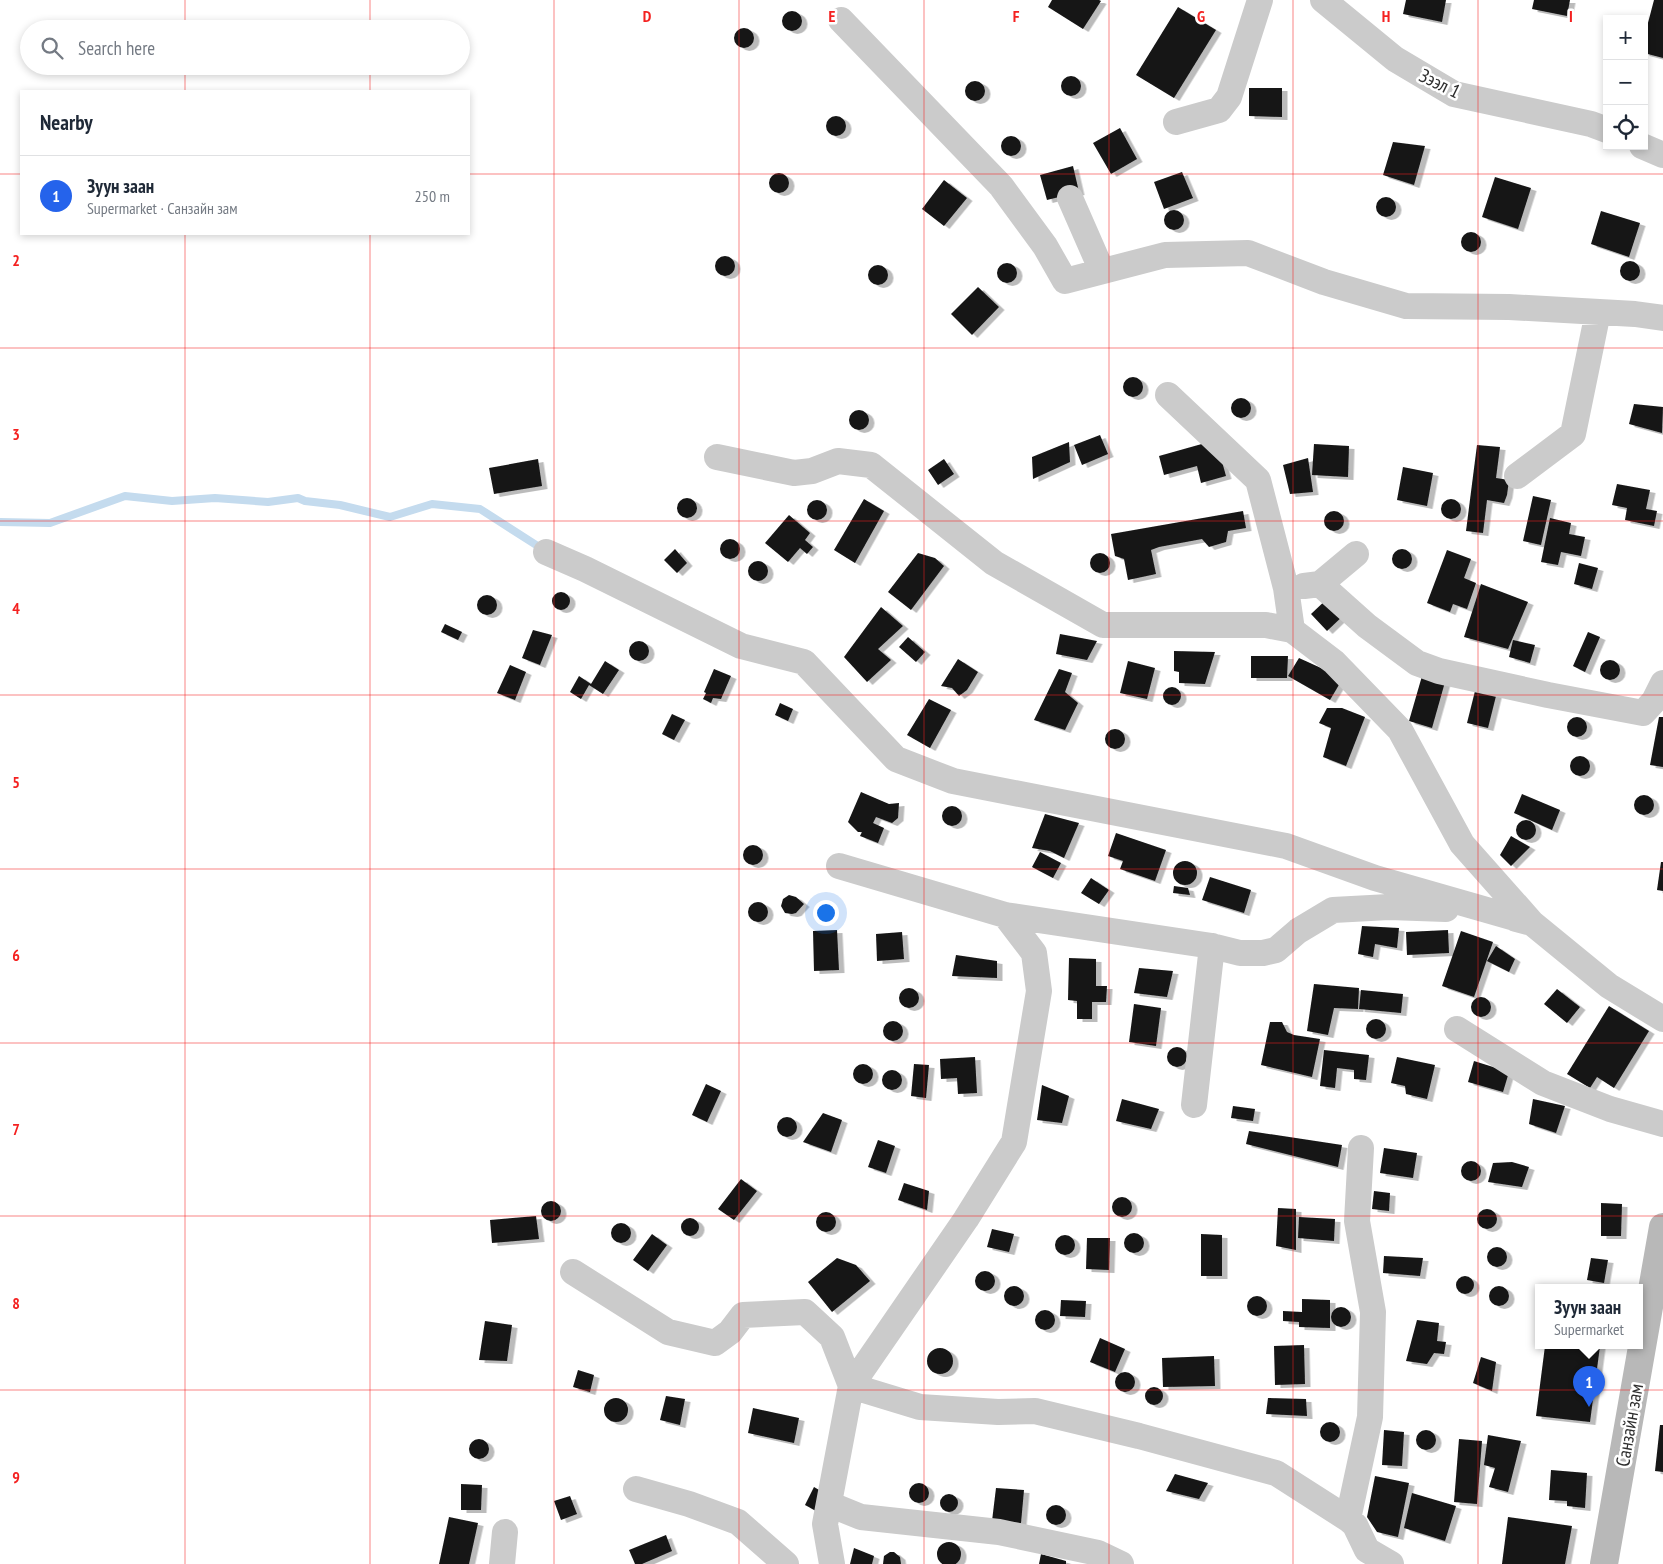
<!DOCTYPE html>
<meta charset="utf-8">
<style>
body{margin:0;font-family:"PT Sans Narrow",sans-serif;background:#f6f6f7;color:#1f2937}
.controls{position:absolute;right:15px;top:15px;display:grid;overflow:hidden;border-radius:0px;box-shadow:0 2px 8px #0003}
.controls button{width:45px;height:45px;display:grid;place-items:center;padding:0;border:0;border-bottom:1px solid #e0e1e3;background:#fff;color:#1f2937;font:25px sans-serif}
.you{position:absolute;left:825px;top:912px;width:18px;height:18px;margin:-12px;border:4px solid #fff;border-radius:50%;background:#1a73e8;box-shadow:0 0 0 8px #1a73e833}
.badge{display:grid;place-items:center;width:32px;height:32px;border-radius:50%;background:#2563eb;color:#fff;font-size:16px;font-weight:700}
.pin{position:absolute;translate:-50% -41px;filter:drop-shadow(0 1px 2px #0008)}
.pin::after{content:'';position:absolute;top:26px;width:18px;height:15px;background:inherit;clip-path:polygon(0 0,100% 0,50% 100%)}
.popup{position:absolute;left:1535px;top:1284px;width:108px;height:65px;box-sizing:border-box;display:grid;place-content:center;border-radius:0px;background:#fff;filter:drop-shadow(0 1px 4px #0005);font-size:16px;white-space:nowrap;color:#747a83}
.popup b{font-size:19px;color:#1f2937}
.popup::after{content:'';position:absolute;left:50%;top:100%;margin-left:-10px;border:10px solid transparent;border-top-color:#fff}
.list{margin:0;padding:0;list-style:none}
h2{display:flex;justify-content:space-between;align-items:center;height:65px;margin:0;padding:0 20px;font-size:21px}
h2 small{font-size:16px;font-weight:400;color:#747a83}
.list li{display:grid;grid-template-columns:32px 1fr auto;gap:15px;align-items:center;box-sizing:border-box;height:80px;padding:0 20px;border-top:1px solid #e0e1e3}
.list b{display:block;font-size:19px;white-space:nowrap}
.list p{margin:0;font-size:16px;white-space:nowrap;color:#747a83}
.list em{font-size:16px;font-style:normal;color:#747a83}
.icon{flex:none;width:28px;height:28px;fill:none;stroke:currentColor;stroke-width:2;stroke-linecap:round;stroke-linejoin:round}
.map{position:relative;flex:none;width:1663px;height:1564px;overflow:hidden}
.search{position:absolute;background:#fff;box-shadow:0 2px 8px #0003;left:20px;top:20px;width:450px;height:55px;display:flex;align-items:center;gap:12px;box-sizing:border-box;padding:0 18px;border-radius:28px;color:#747a83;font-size:19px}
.panel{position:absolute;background:#fff;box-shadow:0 2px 8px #0003;left:20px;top:90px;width:450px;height:145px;border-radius:0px}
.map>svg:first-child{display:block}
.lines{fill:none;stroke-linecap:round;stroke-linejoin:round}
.stream{stroke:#c4dbee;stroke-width:8}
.building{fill:#151515;filter:url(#shadow)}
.street{stroke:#cbcbcb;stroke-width:26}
.secondary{stroke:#b8b8b8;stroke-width:28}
.grid{fill:none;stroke:#f42120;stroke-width:1;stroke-opacity:0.55}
.labels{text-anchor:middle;stroke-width:5;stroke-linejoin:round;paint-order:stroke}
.street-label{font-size:19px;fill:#2e2e2e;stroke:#fff}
.grid-label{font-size:16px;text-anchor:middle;font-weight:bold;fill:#f42120;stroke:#fff;stroke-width:5;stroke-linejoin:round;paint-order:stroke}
</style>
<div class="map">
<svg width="1663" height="1564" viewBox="0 0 1663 1564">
<defs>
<filter id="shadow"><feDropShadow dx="5.5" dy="3" stdDeviation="0" flood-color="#0004"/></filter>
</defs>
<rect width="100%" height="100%" fill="#fff"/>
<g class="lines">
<path class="stream" d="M0,522L50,523L125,496L172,501L215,498L268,502L298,498L305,501L340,505L390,517L432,504L480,509L544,550"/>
</g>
<path class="building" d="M1052,0H1099L1101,1L1083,29L1048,7Z
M1406,0H1446L1442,22L1403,14Z
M1534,0H1570L1567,16L1532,9Z
M1654,0H1663V58L1644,53V38Z
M1178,7L1216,30L1174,98L1136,75Z
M782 21a10 10 0 1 1 20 0a10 10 0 1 1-20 0Z
M734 38a10 10 0 1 1 20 0a10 10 0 1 1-20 0Z
M1061 86a10 10 0 1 1 20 0a10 10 0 1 1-20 0Z
M965 91a10 10 0 1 1 20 0a10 10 0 1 1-20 0Z
M1249,88H1282V117L1249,116Z
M826 126a10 10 0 1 1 20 0a10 10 0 1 1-20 0Z
M1120,128L1137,159L1111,174L1093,143Z
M1001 146a10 10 0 1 1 20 0a10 10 0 1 1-20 0Z
M1393,142L1425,146L1414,185L1383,175Z
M1073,166L1079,192L1047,200L1040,175Z
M1182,172L1193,198L1164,209L1154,182Z
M769 183a10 10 0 1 1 20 0a10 10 0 1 1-20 0Z
M1495,177L1531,188L1518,229L1482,217Z
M944,180L967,198L944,226L922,209Z
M1376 207a10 10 0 1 1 20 0a10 10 0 1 1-20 0Z
M1164 220a10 10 0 1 1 20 0a10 10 0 1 1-20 0Z
M1601,211L1640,223L1629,257L1591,244Z
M1461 242a10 10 0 1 1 20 0a10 10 0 1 1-20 0Z
M715 266a10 10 0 1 1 20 0a10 10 0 1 1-20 0Z
M1620 271a10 10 0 1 1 20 0a10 10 0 1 1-20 0Z
M997 273a10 10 0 1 1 20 0a10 10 0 1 1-20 0Z
M868 275a10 10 0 1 1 20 0a10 10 0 1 1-20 0Z
M978,287L999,307L972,335L951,314Z
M1123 387a10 10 0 1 1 20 0a10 10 0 1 1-20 0Z
M1231 408a10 10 0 1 1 20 0a10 10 0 1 1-20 0Z
M1634,404L1663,407L1662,433L1629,424Z
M849 420a10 10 0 1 1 20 0a10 10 0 1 1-20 0Z
M1100,435L1108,454L1082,465L1074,445Z
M1216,440L1226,476L1201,483L1197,466L1164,475L1159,456Z
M1069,442L1070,462L1033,479L1032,457Z
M1314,444L1349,446L1348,477L1312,475Z
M1477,445L1500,447L1496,478L1509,480L1507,495L1504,503L1487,500L1483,533L1466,531Z
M1308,458L1313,492L1290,494L1283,465Z
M538,459L542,486L494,494L489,468Z
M944,459L954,474L938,485L928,470Z
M1403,467L1433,473L1427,506L1397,500Z
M1617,484L1650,490L1646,509L1657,511L1654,526L1625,520L1627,508L1612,505Z
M1533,496L1551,500L1541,545L1523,541Z
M677 508a10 10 0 1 1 20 0a10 10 0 1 1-20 0Z
M864,499L884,511L855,563L834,550Z
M1441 509a10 10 0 1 1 20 0a10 10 0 1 1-20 0Z
M807 510a10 10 0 1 1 20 0a10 10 0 1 1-20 0Z
M1243,511L1246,528L1228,531L1226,542L1209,547L1202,539L1159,547L1151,550L1156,574L1128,580L1124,559L1115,556L1111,534Z
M1324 521a10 10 0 1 1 20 0a10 10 0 1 1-20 0Z
M789,515L810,533L805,540L813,547L807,554L800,548L788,562L765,543Z
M1550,518L1571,523L1569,534L1585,537L1581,556L1561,552L1558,565L1541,562Z
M720 549a10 10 0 1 1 20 0a10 10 0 1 1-20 0Z
M675,549L687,563L677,573L664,560Z
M1392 559a10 10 0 1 1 20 0a10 10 0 1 1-20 0Z
M1447,550L1471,559L1464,578L1476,583L1467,609L1453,604L1450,612L1427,603Z
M918,553L935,558L944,566L911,610L888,592Z
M1090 563a10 10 0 1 1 20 0a10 10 0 1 1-20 0Z
M748 571a10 10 0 1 1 20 0a10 10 0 1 1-20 0Z
M1579,563L1598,568L1592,589L1574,584Z
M1481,584L1528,602L1508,649L1464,637Z
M552 601a9 9 0 1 1 18 0a9 9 0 1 1-18 0Z
M477 605a10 10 0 1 1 20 0a10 10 0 1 1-20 0Z
M1329,597L1345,614L1327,631L1311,614Z
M881,607L903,626L878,649L891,660L867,682L844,657Z
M445,624L462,632L458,640L441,632Z
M533,630L552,635L540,665L522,658Z
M1588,632L1600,637L1585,672L1573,666Z
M1060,634L1097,641L1087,660L1056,654Z
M908,637L925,652L916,662L899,647Z
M1513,640L1535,645L1530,663L1509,657Z
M629 651a10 10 0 1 1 20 0a10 10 0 1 1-20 0Z
M1174,651L1215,652L1205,684L1179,683V672L1174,671Z
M1251,656H1288L1287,678H1251Z
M1299,658L1343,678L1330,700L1288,676Z
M958,659L978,672L967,690L959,696L952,688L941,686Z
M1600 670a10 10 0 1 1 20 0a10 10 0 1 1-20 0Z
M605,661L619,670L603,694L589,685L581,699L570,692L579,676L591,684Z
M1128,661L1155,668L1147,699L1120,693Z
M510,665L526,672L515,700L497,693Z
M714,669L731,676L721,699L713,698L711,703L703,699L706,693L704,692Z
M1059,669L1072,673L1065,692L1078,703L1065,730L1034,720Z
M1422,676L1445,682L1432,728L1409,721Z
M1163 696a9 9 0 1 1 18 0a9 9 0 1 1-18 0Z
M1476,687L1497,692L1488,728L1467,723Z
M929,699L951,710L930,748L907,735Z
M780,703L793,709L788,721L775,715Z
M1327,708H1342L1365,717L1346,766L1323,757L1331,728L1319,723Z
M672,714L685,720L674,740L662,734Z
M1659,717H1663V767L1650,765Z
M1567 727a10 10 0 1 1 20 0a10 10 0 1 1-20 0Z
M1105 739a10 10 0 1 1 20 0a10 10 0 1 1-20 0Z
M1570 766a10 10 0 1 1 20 0a10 10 0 1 1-20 0Z
M861,792L889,804L899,803L898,818L892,823L876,817L873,823L884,828L878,843L860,836L862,832H858L848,822Z
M1522,794L1560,810L1552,830L1514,813Z
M1634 805a10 10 0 1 1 20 0a10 10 0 1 1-20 0Z
M942 816a10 10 0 1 1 20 0a10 10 0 1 1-20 0Z
M1045,814L1079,823L1064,858L1050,851L1032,848Z
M1516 830a10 10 0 1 1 20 0a10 10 0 1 1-20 0Z
M1116,833L1166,850L1155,881L1120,869L1123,861L1108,856Z
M1511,836L1530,847L1511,866L1500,855Z
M743 855a10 10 0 1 1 20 0a10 10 0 1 1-20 0Z
M1040,852L1061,863L1053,878L1032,867Z
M1173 873a12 12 0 1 1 24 0a12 12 0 1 1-24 0Z
M1661,862H1663V891L1657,890Z
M1210,877L1251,890L1244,913L1202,900Z
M1091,878L1109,890L1099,904L1081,893Z
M1174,886L1188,888L1190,895L1173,893Z
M789,895L796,897L804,904L796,913L792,914L785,913L781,906L783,899Z
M748 912a10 10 0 1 1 20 0a10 10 0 1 1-20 0Z
M1362,926L1399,928L1397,948L1375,944L1373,957L1358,954Z
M837,930L839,970L814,971L813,931Z
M1448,930L1449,953L1407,955L1406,932Z
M1461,931L1493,942L1474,997L1442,986Z
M902,932L904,959L877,961L876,934Z
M1496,946L1515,959L1509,972L1487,961Z
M956,955L997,961V978L952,976Z
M1069,958L1096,959V986H1107L1106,1002H1092V1019H1077V1001L1068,1000Z
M1139,968L1173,971L1167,997L1134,993Z
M1314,984L1359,988L1358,1009L1334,1008L1328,1035L1307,1031Z
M899 998a10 10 0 1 1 20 0a10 10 0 1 1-20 0Z
M1557,989L1580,1007L1567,1023L1544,1004Z
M1361,990L1403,994L1401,1013L1359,1009Z
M1471 1007a10 10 0 1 1 20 0a10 10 0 1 1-20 0Z
M1134,1004L1161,1008L1156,1046L1129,1042Z
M1609,1006L1649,1031L1614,1088L1597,1077L1590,1088L1567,1074Z
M1366 1029a10 10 0 1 1 20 0a10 10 0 1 1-20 0Z
M883 1031a10 10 0 1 1 20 0a10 10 0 1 1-20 0Z
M1270,1022H1282L1287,1032L1294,1035L1320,1039L1312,1077L1261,1065Z
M1167 1057a10 10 0 1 1 20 0a10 10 0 1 1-20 0Z
M1324,1050L1369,1055L1366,1080L1354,1079V1070L1337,1068L1335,1088L1320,1086Z
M975,1057L977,1093L958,1094L957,1078L941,1079L940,1059Z
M1397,1057L1435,1065L1427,1099L1406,1094L1405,1086L1391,1083Z
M1474,1061L1509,1072L1503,1092L1468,1082Z
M914,1064L929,1065L926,1098L911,1096Z
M853 1074a10 10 0 1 1 20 0a10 10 0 1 1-20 0Z
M882 1080a10 10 0 1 1 20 0a10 10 0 1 1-20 0Z
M706,1084L721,1091L707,1122L692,1115Z
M1042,1085L1069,1096L1062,1123L1037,1120Z
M1122,1099L1159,1109L1151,1129L1116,1121Z
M1533,1099L1565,1106L1556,1133L1529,1124Z
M1233,1106L1255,1109L1253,1121L1231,1118Z
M823,1113L842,1120L831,1152L803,1142Z
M777 1127a10 10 0 1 1 20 0a10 10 0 1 1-20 0Z
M1249,1131L1342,1145L1338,1167L1246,1144Z
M878,1140L895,1146L886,1173L868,1167Z
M1384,1148L1417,1153L1413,1178L1380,1173Z
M1461 1171a10 10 0 1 1 20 0a10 10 0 1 1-20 0Z
M1512,1162L1529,1167L1522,1187L1488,1182L1493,1163Z
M741,1179L757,1191L734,1220L718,1209Z
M904,1183L929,1191L927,1210L898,1200Z
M1374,1191L1390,1193L1389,1211L1372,1209Z
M1112 1207a10 10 0 1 1 20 0a10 10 0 1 1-20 0Z
M541 1211a10 10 0 1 1 20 0a10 10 0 1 1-20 0Z
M1601,1203L1622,1204L1621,1236H1601Z
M1278,1208L1296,1209V1250L1276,1246Z
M1477 1219a10 10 0 1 1 20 0a10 10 0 1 1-20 0Z
M816 1222a10 10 0 1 1 20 0a10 10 0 1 1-20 0Z
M536,1216L539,1239L492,1243L490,1220Z
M1299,1217L1335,1219L1334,1241L1298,1238Z
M681 1227a9 9 0 1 1 18 0a9 9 0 1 1-18 0Z
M611 1233a10 10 0 1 1 20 0a10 10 0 1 1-20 0Z
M992,1229L1014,1234L1009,1252L987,1247Z
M1124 1243a10 10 0 1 1 20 0a10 10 0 1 1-20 0Z
M652,1234L667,1245L648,1271L633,1260Z
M1201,1234L1222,1235V1276H1201Z
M1055 1245a10 10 0 1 1 20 0a10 10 0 1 1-20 0Z
M1087,1238H1110L1109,1270L1086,1269Z
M1487 1257a10 10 0 1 1 20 0a10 10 0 1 1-20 0Z
M1384,1256L1423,1258L1420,1276L1383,1273Z
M837,1258L856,1265L870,1281L832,1312L808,1282Z
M1591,1258L1608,1260L1604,1283L1587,1280Z
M975 1281a10 10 0 1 1 20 0a10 10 0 1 1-20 0Z
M1456 1285a9 9 0 1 1 18 0a9 9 0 1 1-18 0Z
M1004 1296a10 10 0 1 1 20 0a10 10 0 1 1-20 0Z
M1489 1296a10 10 0 1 1 20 0a10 10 0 1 1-20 0Z
M1247 1306a10 10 0 1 1 20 0a10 10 0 1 1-20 0Z
M1302,1299L1330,1300V1328L1299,1327V1322L1283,1321V1311L1302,1312Z
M1061,1300L1086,1301L1085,1317L1060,1316Z
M1331 1317a10 10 0 1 1 20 0a10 10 0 1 1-20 0Z
M1035 1320a10 10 0 1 1 20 0a10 10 0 1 1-20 0Z
M1417,1320L1439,1323L1437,1341L1446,1342L1444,1354L1434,1353L1427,1364L1406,1361Z
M485,1321L512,1325L507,1361L479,1360Z
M1100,1338L1125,1349L1115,1372L1090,1362Z
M1304,1345L1305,1384L1275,1385L1274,1346Z
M1545,1346L1581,1347L1582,1346H1600L1590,1422L1536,1416Z
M927 1361a13 13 0 1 1 26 0a13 13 0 1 1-26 0Z
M1214,1356L1215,1386L1163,1387L1162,1358Z
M1481,1357L1496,1362L1492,1391L1473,1383Z
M578,1370L594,1375L590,1392L573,1387Z
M1115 1382a10 10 0 1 1 20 0a10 10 0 1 1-20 0Z
M1145 1396a9 9 0 1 1 18 0a9 9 0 1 1-18 0Z
M666,1396L685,1399L680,1425L660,1420Z
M604 1410a12 12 0 1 1 24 0a12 12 0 1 1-24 0Z
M1268,1398L1306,1399L1307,1416L1266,1414Z
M753,1408L799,1418L794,1443L748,1433Z
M1320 1432a10 10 0 1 1 20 0a10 10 0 1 1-20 0Z
M1660,1425H1663V1472L1655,1471Z
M1384,1430L1404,1432L1402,1466L1382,1465Z
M1416 1440a10 10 0 1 1 20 0a10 10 0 1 1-20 0Z
M1488,1435L1521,1441L1508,1492L1489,1487L1495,1468L1484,1465Z
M1459,1439L1482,1441L1477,1504L1454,1502Z
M469 1449a10 10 0 1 1 20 0a10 10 0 1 1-20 0Z
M1551,1470L1587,1473L1585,1508L1567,1506V1501L1549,1500Z
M1175,1474L1208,1483L1199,1499L1166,1491Z
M1375,1476L1409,1483L1398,1537L1377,1532L1367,1517Z
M909 1493a10 10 0 1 1 20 0a10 10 0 1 1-20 0Z
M461,1484L482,1485L481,1510H461Z
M814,1487L826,1494L816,1511L805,1505Z
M996,1488L1024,1490L1021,1523L992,1521Z
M1412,1493L1456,1506L1445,1541L1404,1528Z
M940 1503a9 9 0 1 1 18 0a9 9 0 1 1-18 0Z
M570,1496L577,1514L561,1520L554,1501Z
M1046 1515a10 10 0 1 1 20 0a10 10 0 1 1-20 0Z
M449,1517L478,1523L469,1564H439Z
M1508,1517L1572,1526L1565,1564H1502Z
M666,1535L672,1551L642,1564H635L629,1550Z
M937 1554a12 12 0 1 1 24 0a12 12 0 1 1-24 0Z
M854,1548L874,1556L872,1564H850Z
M890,1552H894L900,1557L901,1564H883L884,1556Z
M1041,1554L1066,1561V1564H1039Z"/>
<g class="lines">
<path class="street" d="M1323,0L1395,59L1454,94L1591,124L1607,130
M841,20L1001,186L1045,246L1065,281L1165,255L1248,253L1324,282L1406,306L1509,307L1635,314L1663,318
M1176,122L1219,110L1229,97L1260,0
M1642,146L1663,155
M1070,198L1102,271
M1168,395L1258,480L1286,588L1292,630
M717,457L794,473L812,471L838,461L871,465L994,563L1103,625H1266L1292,630L1334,662L1400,730L1462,844L1532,923
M1517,476L1573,434L1598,312
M546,552L585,569L741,646L804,662L896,759L953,781L1286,846L1375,878L1532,923
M1320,584L1367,626L1417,663L1439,671L1548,695L1643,713L1654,701L1663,683
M1304,586L1320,584L1356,554
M839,866L1005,915L1212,946L1240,953H1263L1276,950L1298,931L1333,910L1389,907L1446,909
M1005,915L1034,953L1039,991L1014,1142L966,1219L851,1386L920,1407L998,1412L1035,1411L1139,1436L1276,1473L1348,1519
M1516,919L1532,923L1609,986L1663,1019
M1457,1029L1543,1083L1610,1109L1663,1124
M1194,1105L1212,946
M1361,1148L1357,1221L1373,1312L1370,1417L1348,1519L1355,1525L1367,1550L1391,1564
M573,1272L668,1332L715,1343L730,1332L743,1315L805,1312L832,1337L851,1386L825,1524L832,1564
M636,1489L689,1504L738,1522L786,1564
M829,1504L861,1517L999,1532L1098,1553L1121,1564
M502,1564L505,1532"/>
<path class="secondary" d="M1604,1564L1663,1227"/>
</g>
<path class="grid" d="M185,0V29M370,0V29M554,0V1564M739,0V1564M924,0V1564M1109,0V1564M1293,0V1564M1478,0V1564M185,66V91M370,66V91M0,174H21M469,174H1663M185,234V1564M370,234V1564M0,348H1663M0,521H1663M0,695H1663M0,869H1663M0,1043H1663M0,1216H1663M0,1390H1663"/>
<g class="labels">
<g class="street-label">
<text transform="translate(1440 83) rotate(26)" y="7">Зээл 1</text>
<text transform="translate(1629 1425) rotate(-80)" y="7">Санзайн зам</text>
</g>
</g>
<g class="grid-label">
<text x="647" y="22">D</text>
<text x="832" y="22">E</text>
<text x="1016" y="22">F</text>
<text x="1201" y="22">G</text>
<text x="1386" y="22">H</text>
<text x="1571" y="22">I</text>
<text x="16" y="266">2</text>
<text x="16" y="440">3</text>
<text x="16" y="614">4</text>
<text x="16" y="788">5</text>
<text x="16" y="961">6</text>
<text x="16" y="1135">7</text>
<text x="16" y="1309">8</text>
<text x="16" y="1483">9</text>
</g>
</svg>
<div class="controls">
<button>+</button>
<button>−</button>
<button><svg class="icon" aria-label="locate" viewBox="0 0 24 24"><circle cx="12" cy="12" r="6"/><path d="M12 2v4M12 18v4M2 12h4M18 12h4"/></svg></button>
</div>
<div class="you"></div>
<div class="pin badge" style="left:1589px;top:1407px">1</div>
<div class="popup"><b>Зуун заан</b>Supermarket</div>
<div class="search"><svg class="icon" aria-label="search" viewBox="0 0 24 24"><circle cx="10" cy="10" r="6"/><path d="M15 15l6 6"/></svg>Search here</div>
<section class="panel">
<h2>Nearby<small></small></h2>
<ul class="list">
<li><span class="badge">1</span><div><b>Зуун заан</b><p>Supermarket · Санзайн зам</p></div><em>250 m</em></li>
</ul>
</section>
</div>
